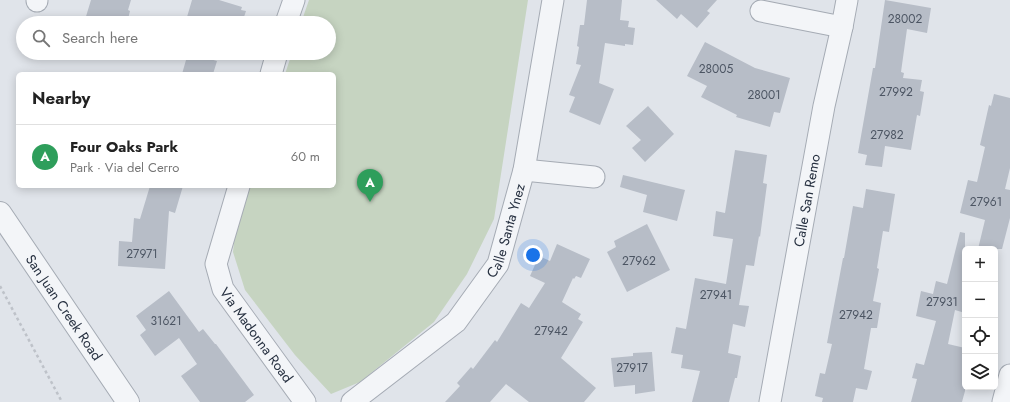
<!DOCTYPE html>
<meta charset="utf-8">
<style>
body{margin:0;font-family:Jost,sans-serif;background:#f2f2f2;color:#222}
.controls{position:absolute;right:12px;bottom:12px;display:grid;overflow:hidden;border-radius:6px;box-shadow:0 2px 10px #0003}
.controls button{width:36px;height:36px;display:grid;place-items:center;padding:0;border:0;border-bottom:1px solid #e0e0e0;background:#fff;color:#222;font:20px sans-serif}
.you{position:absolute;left:533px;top:255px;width:14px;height:14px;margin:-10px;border:3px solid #fff;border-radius:50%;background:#1a73e8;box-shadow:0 0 0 6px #1a73e833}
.badge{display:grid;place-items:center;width:26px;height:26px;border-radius:50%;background:#d2425b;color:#fff;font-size:13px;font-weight:700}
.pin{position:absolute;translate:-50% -33px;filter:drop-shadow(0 1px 2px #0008)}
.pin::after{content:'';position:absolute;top:21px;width:14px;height:12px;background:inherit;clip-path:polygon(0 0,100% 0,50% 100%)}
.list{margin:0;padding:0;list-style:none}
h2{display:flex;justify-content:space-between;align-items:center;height:52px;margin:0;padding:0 16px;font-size:17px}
h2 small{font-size:13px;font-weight:400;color:#767676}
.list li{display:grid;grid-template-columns:26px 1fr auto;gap:12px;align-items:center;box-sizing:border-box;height:64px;padding:0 16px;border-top:1px solid #e0e0e0}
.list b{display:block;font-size:15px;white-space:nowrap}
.list p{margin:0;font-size:13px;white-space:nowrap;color:#767676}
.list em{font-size:13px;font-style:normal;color:#767676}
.icon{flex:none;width:22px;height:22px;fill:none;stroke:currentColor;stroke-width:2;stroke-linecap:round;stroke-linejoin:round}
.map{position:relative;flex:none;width:1010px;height:402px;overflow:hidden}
.search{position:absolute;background:#fff;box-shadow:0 2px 10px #0003;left:16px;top:16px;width:320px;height:44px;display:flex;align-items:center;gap:10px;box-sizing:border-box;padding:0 14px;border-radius:22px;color:#767676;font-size:15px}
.panel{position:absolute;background:#fff;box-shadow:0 2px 10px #0003;left:16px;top:72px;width:320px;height:116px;border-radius:6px}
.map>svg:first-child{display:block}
.green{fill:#c6d4c1}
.building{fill:#b7bdc7}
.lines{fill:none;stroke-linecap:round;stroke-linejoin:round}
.minor-casing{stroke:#a5abb4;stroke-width:23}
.tertiary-casing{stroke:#a5abb4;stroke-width:24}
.path{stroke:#bec2c9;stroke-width:2.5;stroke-dasharray:3 3;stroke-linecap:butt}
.minor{stroke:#f3f5f8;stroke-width:21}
.tertiary{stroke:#f3f5f8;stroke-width:22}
.labels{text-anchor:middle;stroke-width:3.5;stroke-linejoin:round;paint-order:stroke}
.number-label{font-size:12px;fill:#4c5563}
.street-label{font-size:14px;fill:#283242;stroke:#f0f3f7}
</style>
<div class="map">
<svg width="1010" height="402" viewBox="0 0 1010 402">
<rect width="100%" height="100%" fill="#e0e4ea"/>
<path class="green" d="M309,0H528L494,219L467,274L434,322L360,382L331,394L295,355L245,290L233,252L235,232L249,186H334V74H285L292,53H329V23H301Z"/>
<path class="building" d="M91,0H131L128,10L130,11L127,23H84Z
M192,0H219L242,7L241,10L246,11L242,23H206L187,17Z
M587,0H622L620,20L629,21L628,27L635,28L633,45L625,44V46L605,43L599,83L614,89L600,125L569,112L575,97L569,95L581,65L576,64L579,47L577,46L580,25H584Z
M656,0H717L707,11L710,13L697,28L681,14L677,19Z
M885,0L931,8L927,33L907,29L901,72L904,73L903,78L922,80L920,91L924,92L920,116L917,115L911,150L885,146L882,167L865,165L867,155L858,153L873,68H875Z
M705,42L755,68L790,78L780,113L774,112L770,127L736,117L737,115L701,97L707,86L687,76Z
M188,53L217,61L213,74H182Z
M994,94L1010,98V168L1005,189L1010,190V218L1002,249H978L985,220L960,213L968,180L977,182L985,147L980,145L989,105L991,106Z
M648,106L674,134L645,162L632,148L641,140L626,126Z
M735,150L767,155L763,183L767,184L760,237L759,236L754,266L746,265L739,305L749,306L745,327L733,324L728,353L741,356L737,378H735L729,402H692L700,371L681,368L683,355L671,353L676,327L686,329L695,278L726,284L733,239L713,236L716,211L725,213Z
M623,175L685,190L677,221L643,212L647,195L620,187Z
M150,186H183L175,213L169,211L165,269L118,266L119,241L132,242L134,218L140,219Z
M866,189L895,194L889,232L883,231L877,268L879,269L873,301L881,303L877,328H871L864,369L872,371L867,390L856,388L853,402H822L823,398L815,396L820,373L825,374L832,344L827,343L843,258H844L853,206L863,208Z
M647,224L670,270L627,292L607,252L616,247L614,241Z
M960,232L965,233V313L955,310L948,344L965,348V391L962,402H911L917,379L912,378L916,363L924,365L936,321L916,316L921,291L933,294L936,281L947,284Z
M557,244L590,259L581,278L576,276L574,279L573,278L562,302L581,314L578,319L583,322L561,358L596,388L584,402H529L506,384L490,402H445L460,386L457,383L471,367L473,369L495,340L497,342L521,303L529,308L545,283L530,276L539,256L550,261Z
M169,291L199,332L203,329L215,344H216L254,395L245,402H200L181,376L197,364L179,338L155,356L140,335L146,330L136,316Z
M652,352L655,391L635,394V385L614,387L611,358L633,356V353Z"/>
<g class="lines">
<defs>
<g id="minor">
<path d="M37,1V0"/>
<path d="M761,11L842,27"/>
<path d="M286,23L294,0"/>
<path d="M271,74L277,53"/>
<path d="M524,170L594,177"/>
<path id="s1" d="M239,186L216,264L223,289L305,402"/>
<path id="s2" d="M352,402L456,322L498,264L524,170L553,0"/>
<path id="s3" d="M770,402L824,106L842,27L847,0"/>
<path d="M1003,402L1010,375"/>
</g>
<g id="tertiary">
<path id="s4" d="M0,213L128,402"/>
</g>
</defs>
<use href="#minor" class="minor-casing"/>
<use href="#tertiary" class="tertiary-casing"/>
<path class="path" d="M0,286L62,402"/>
<use href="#minor" class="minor"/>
<use href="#tertiary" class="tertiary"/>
</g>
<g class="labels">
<g class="number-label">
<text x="905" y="23">28002</text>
<text x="716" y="73">28005</text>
<text x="896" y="96">27992</text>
<text x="764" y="99">28001</text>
<text x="887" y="139">27982</text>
<text x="986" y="206">27961</text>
<text x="142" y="258">27971</text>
<text x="639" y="265">27962</text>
<text x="716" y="299">27941</text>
<text x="942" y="306">27931</text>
<text x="856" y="319">27942</text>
<text x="166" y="325">31621</text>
<text x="551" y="335">27942</text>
<text x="632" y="372">27917</text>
</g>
<g class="street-label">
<text dy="5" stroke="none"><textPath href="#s3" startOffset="205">Calle San Remo</textPath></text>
<text dy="5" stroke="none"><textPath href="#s2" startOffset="237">Calle Santa Ynez</textPath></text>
<text dy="5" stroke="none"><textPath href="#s4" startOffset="114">San Juan Creek Road</textPath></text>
<text dy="5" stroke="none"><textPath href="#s1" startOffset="164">Via Madonna Road</textPath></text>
</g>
</g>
</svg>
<div class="controls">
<button>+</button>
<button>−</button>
<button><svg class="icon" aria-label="locate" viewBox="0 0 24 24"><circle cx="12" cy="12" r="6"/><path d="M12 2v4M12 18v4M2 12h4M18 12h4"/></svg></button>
<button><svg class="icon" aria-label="layers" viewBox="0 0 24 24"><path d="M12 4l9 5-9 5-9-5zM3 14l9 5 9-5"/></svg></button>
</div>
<div class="you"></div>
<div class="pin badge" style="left:370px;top:202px;background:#2e9e5b">A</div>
<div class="search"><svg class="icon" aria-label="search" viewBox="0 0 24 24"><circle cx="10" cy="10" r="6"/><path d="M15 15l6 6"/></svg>Search here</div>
<section class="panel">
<h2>Nearby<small></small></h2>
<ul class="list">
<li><span class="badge" style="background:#2e9e5b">A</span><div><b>Four Oaks Park</b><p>Park · Via del Cerro</p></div><em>60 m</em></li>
</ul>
</section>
</div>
